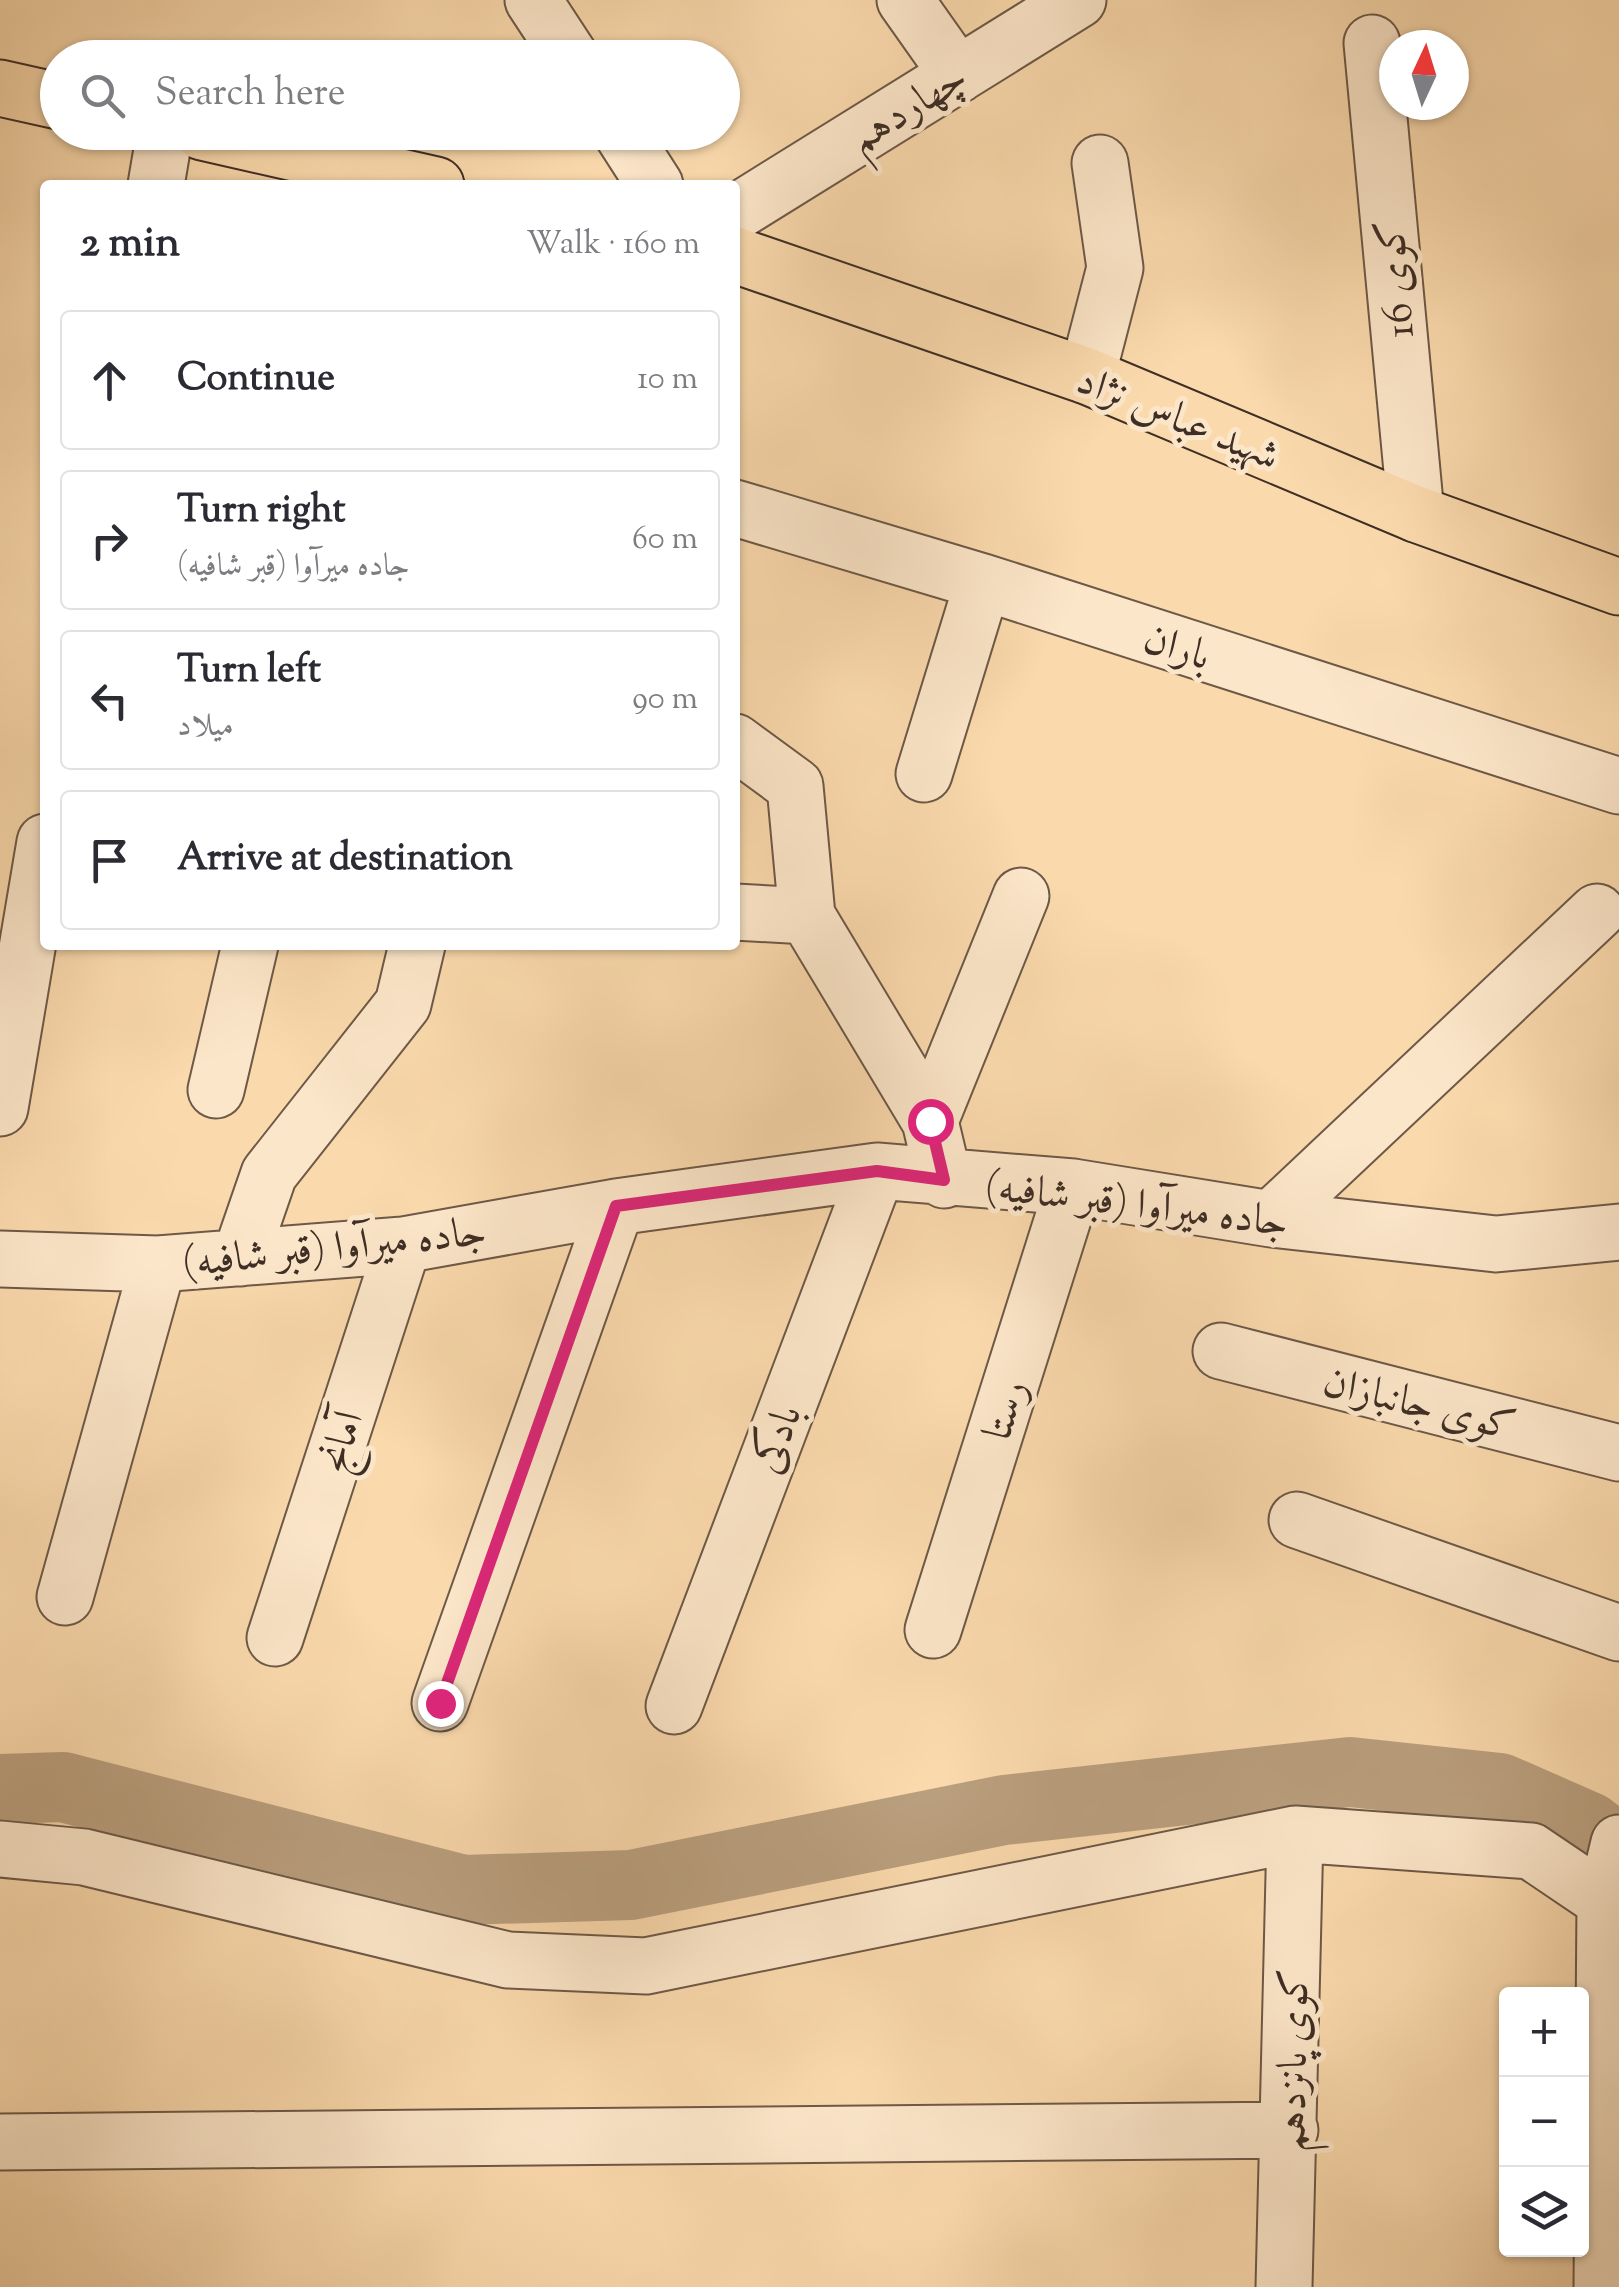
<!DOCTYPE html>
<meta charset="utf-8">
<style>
body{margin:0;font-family:"Sorts Mill Goudy",Amiri,serif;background:#f7f7f7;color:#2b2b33}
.controls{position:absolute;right:30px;bottom:30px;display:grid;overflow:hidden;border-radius:10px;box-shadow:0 2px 8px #0004}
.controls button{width:90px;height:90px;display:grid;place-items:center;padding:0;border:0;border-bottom:2px solid #e1e1e2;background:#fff;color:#2b2b33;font:50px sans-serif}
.compass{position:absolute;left:1379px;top:30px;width:90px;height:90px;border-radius:50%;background:#fff;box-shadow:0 2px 8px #0004;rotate:4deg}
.stop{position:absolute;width:30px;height:30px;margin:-22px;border:8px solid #db2777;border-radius:50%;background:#fff}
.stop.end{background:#db2777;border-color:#fff;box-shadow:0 2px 10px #0008}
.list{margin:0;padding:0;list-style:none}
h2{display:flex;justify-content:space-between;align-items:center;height:130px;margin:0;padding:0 40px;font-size:42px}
h2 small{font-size:32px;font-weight:400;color:#7c7c81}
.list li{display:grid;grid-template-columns:65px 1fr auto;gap:30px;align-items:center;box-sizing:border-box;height:140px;margin:0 20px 20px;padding:0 20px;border:2px solid #e1e1e2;border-radius:10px}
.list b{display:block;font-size:38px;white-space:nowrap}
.list p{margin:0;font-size:32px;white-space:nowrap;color:#7c7c81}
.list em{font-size:32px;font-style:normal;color:#7c7c81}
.icon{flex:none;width:55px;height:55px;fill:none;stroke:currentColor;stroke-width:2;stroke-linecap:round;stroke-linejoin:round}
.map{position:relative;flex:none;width:1619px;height:2287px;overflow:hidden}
.search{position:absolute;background:#fff;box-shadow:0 2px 8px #0004;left:40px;top:40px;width:700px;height:110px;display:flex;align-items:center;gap:25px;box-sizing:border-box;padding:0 35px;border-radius:55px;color:#7c7c81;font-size:38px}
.panel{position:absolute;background:#fff;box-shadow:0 2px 8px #0004;left:40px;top:180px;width:700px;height:770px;border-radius:10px}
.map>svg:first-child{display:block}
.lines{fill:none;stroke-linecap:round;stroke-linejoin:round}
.river{stroke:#ba9f7e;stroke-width:70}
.minor-casing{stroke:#6d5947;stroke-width:59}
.major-casing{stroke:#3e2e25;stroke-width:59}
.minor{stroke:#fce6c9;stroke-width:55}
.major{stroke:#fad9ac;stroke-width:55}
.route{stroke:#db2777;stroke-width:12}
.labels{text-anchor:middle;stroke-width:10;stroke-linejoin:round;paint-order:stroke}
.street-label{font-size:42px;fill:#3e2e25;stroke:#fce6c9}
</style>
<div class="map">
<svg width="1619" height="2287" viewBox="0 0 1619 2287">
<rect width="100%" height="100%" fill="#fad9ac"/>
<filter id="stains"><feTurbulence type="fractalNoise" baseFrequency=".002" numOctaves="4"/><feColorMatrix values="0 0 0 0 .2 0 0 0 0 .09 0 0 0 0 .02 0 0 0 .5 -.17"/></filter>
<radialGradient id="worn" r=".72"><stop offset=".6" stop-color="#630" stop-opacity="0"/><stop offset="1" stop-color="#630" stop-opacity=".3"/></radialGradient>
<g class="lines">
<path class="river" d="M0,1789L63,1787L463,1890L631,1885L1004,1810L1350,1772L1500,1788L1589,1827L1619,1850"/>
<defs>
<path id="minor" d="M533,0L571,58
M905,0L958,75
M1372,43L1416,514
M621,132L655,185
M156,185L165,132
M735,213L1078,0
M1087,376L1115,268L1100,163
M735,508L983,582L1619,786
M735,742L795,786L807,916L930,1121L944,1180
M924,774L983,582
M735,912L807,916
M216,1090L250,945
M0,1108L45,842
M930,1121L1021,896
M1271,1219L1597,912
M240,1258L269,1174L403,1004L417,945
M0,1259L158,1264L403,1245L616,1207L877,1171L1073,1187L1271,1219L1496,1244L1619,1232
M1221,1351L1619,1453
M1297,1520L1619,1633
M65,1597L158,1264
M933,1630L1073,1187
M275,1638L403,1245
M440,1703L616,1207
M674,1706L877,1171
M0,1849L84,1857L508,1960L646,1966L1295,1834L1531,1851L1605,1901
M0,2142L1290,2130
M1284,2287L1295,1834
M1602,2287L1605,1901L1619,1843"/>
<path id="major" d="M0,88L58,101
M202,132L436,185
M735,255L1087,376L1416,514L1619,587"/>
</defs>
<use href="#minor" class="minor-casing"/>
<use href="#major" class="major-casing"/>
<use href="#minor" class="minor"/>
<use href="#major" class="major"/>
</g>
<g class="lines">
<path class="route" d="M440,1703L616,1206L877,1171L944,1180L930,1121"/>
</g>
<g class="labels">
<g class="street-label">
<text transform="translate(907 106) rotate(-32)" y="15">چهاردهم</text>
<text transform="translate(1393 279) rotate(-95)" y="15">کوی 16</text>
<text transform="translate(1179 416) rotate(22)" y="15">شهید عباس نژاد</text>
<text transform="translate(1178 645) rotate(18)" y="15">باران</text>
<text transform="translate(1137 1202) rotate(7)" y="15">جاده میرآوا (قبر شافیه)</text>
<text transform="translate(334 1245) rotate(-6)" y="15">جاده میرآوا (قبر شافیه)</text>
<text transform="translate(1420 1402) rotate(14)" y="15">کوی جانبازان</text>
<text transform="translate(1003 1409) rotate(-72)" y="15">رستا</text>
<text transform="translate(775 1438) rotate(-69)" y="15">بادکی</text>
<text transform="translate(339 1441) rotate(-72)" y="15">آمانج</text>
<text transform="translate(1291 2060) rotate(-89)" y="15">کوی پانزدهم</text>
</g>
</g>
<rect width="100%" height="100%" filter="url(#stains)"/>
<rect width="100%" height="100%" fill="url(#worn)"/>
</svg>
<div class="controls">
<button>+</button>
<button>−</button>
<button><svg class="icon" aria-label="layers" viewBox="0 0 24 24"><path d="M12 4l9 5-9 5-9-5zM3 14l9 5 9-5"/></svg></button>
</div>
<svg class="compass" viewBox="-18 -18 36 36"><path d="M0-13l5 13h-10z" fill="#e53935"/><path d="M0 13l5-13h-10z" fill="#7c7c81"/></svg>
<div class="stop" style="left:930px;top:1121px"></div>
<div class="stop end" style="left:440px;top:1703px"></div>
<div class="search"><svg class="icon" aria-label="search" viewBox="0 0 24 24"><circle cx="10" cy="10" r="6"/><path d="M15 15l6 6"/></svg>Search here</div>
<section class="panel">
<h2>2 min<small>Walk · 160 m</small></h2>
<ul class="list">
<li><svg class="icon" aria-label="ahead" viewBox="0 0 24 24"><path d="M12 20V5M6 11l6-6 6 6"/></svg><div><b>Continue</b></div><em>10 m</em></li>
<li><svg class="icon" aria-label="right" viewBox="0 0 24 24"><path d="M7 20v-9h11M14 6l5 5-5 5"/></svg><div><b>Turn right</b><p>جاده میرآوا (قبر شافیه)</p></div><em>60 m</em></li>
<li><svg class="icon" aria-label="left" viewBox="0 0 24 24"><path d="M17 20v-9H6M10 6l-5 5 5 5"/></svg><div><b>Turn left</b><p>میلاد</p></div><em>90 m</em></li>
<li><svg class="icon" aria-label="arrive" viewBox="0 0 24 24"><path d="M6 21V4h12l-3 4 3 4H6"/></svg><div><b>Arrive at destination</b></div></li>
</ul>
</section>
</div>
